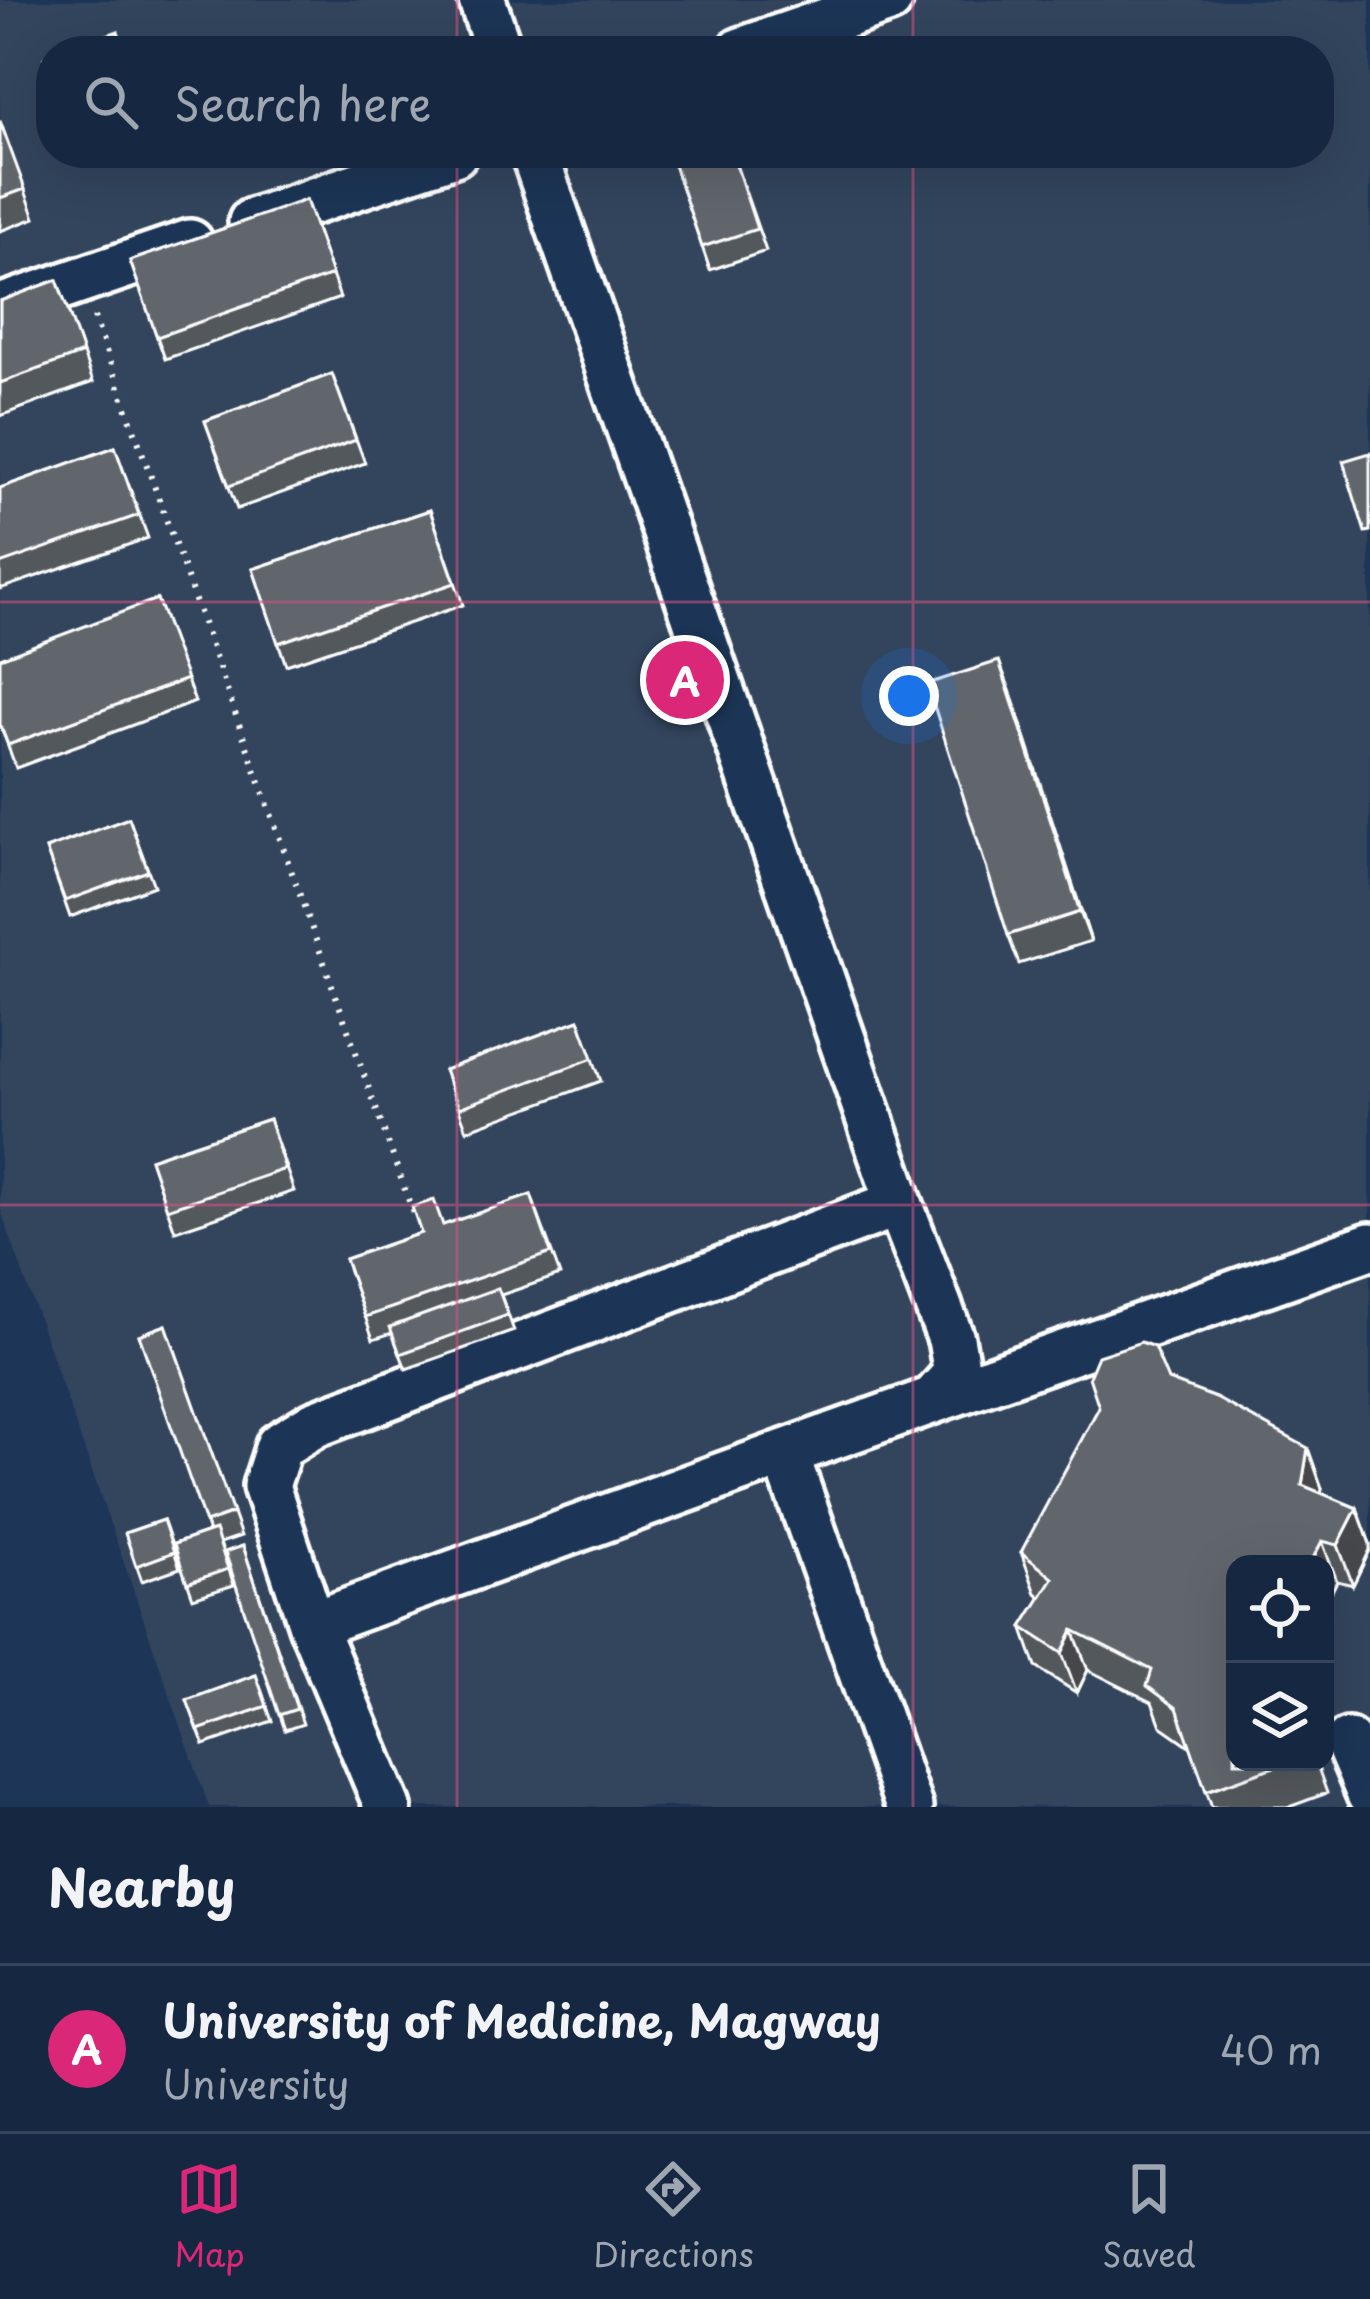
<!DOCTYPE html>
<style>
body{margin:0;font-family:"Playpen Sans",sans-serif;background:#23344c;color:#f1f3f6}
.controls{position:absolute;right:36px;bottom:36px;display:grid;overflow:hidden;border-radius:24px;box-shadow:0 12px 48px #0002}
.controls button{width:108px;height:108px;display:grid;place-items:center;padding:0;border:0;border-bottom:3px solid #35445a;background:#162841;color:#f1f3f6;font:60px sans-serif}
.you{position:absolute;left:909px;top:696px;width:42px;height:42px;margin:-30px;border:9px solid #fff;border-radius:50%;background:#1a73e8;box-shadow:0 0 0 18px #1a73e833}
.badge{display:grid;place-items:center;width:78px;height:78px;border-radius:50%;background:#db2777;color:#fff;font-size:39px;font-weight:700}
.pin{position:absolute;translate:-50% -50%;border:6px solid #fff;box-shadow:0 3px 12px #0006}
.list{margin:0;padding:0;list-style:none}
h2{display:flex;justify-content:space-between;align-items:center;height:156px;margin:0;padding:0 48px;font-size:51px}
h2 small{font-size:39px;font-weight:400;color:#9ea6b1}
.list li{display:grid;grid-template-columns:78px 1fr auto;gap:36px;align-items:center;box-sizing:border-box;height:168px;padding:0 48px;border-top:3px solid #35445a}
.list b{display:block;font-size:45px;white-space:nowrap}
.list p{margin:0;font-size:39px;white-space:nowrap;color:#9ea6b1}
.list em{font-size:39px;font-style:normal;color:#9ea6b1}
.icon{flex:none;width:66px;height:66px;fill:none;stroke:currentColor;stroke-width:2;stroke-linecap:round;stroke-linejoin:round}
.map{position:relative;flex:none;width:1370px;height:1807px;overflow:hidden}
.search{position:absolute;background:#162841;box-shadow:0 12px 48px #0002;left:36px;right:36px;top:36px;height:132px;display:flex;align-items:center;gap:30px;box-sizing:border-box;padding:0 42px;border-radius:48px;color:#9ea6b1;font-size:45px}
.sheet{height:324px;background:#162841}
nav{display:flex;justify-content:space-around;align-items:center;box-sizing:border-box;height:168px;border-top:3px solid #35445a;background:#162841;font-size:33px;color:#9ea6b1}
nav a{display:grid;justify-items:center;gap:6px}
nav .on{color:#db2777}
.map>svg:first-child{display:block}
.built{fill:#31445d;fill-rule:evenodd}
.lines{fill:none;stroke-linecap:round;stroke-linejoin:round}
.minor-casing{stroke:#fff;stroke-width:54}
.path{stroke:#fff;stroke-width:6;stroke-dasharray:3 9;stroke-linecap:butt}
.minor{stroke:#1d3557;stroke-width:45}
.wall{fill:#53585d;stroke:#fff;stroke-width:3}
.shaded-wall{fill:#44474c;stroke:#fff;stroke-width:3}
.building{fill:#61666c;stroke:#fff;stroke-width:3}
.grid{fill:none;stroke:#d15284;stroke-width:3;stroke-opacity:0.55}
</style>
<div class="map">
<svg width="1370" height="1807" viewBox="0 0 1370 1807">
<rect width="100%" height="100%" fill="#1d3557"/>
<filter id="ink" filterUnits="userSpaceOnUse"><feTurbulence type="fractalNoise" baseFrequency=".00833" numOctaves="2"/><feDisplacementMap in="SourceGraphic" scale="24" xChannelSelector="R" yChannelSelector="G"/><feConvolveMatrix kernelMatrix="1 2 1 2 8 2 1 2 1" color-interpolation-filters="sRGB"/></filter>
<g filter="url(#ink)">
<path class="built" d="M0,0H1370V1807H209L0,1208ZM51,51H1319V153H51ZM1235,1564H1325V1762H1235Z"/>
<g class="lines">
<defs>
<path id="minor" d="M482,0L499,51
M741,51L889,0
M534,153L899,1203L951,1339L957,1373L933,1400L785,1453L909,1807
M252,222L454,153
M0,308L190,243
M933,1400L1370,1246
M312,1625L785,1453
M1348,1742L1370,1794
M388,1807L312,1625L266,1486L279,1446L315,1424L899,1203"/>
</defs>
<use href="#minor" class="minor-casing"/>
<path class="path" d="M94,317L415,1218"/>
<use href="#minor" class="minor"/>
</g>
<path class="wall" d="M0,121L35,218L0,231Z
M732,153L766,251L710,270L671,156Z
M306,200L340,298L165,359L130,261Z
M57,280L93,382L0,416V301Z
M332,374L365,463L237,509L205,421Z
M115,447L148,538L0,589V488Z
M430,510L463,605L286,665L253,569Z
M157,599L195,702L16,768L0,724Z
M999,661L1091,941L1019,964L1008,935Z
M129,818L154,886L70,917L46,849Z
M579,1020L601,1081L467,1130L444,1070Z
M269,1119L294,1191L175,1231L150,1159Z
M531,1195L560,1275L501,1295L514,1331L406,1369L392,1333L373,1339L345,1259Z
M166,1325L241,1536L220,1543L234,1585L193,1598L174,1544L209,1532L139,1335Z
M1168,1380L1322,1488L1321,1493L1357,1508L1370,1544V1550L1353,1585L1337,1581L1325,1604V1564L1235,1762H1316L1327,1793L1289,1807H1212L1191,1747L1161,1726L1152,1702L1088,1670L1077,1693L1036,1667L1022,1627L1041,1597L1036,1593L1021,1552Z
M163,1520L180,1568L142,1581L125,1533Z
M243,1546L303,1724L285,1730L225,1552Z
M256,1675L272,1721L204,1745L187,1700Z"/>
<path class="shaded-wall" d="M999,661L1010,690L1091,941L1080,912Z
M1308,1448L1322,1488L1316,1525L1302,1485Z
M1357,1508L1370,1544V1550L1353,1585L1338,1545Z
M1322,1541L1337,1581L1325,1604V1564H1310Z
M1073,1630L1088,1670L1077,1693L1062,1653Z"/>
<path class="building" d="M118,31L125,51H63Z
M51,55V78L44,58Z
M0,121L25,189L0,198Z
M681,153H732L757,229L702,247L671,156Z
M306,200L332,275L157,337L130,261Z
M57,280L83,353L0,383V301Z
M332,374L356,440L229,486L205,421Z
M115,447L139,515L0,564V488Z
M1370,453V531L1365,532L1343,461Z
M430,510L455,583L278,643L253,569Z
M157,599L187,679L8,745L0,724V658Z
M999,661L1080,912L1008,935L927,684Z
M129,818L148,871L65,901L46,849Z
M579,1020L593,1058L459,1108L444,1070Z
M269,1119L285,1169L167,1209L150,1159Z
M531,1195L551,1253L365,1317L345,1259L421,1233L412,1207L434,1200L443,1225Z
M498,1288L508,1315L400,1354L390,1327Z
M166,1325L233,1513L205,1523L139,1335Z
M1141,1342L1154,1347L1168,1380L1216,1398L1308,1448L1302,1485L1357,1508L1338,1545L1322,1541L1310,1564H1235V1762H1288L1206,1791L1177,1708L1147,1686L1152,1670L1073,1630L1062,1653L1022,1627L1053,1578L1021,1552L1099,1407L1089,1377L1098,1356Z
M163,1520L174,1552L136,1566L125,1533Z
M215,1530L228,1569L187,1583L174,1544Z
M243,1546L297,1709L279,1715L225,1552Z
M256,1675L267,1706L198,1730L187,1700Z"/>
</g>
<path class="grid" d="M457,0V51M913,0V51M457,153V1807M913,153V1807M0,602H1370M0,1205H1370"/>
</svg>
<div class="controls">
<button><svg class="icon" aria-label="locate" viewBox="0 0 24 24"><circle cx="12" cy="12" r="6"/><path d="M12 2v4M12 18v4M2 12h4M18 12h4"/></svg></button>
<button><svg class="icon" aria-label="layers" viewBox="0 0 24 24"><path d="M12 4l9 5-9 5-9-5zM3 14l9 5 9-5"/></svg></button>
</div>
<div class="you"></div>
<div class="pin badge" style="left:685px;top:680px">A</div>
<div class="search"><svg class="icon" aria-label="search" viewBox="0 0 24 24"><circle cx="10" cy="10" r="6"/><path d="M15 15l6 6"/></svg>Search here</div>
</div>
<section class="sheet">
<h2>Nearby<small></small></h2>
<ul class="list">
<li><span class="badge">A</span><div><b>University of Medicine, Magway</b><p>University</p></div><em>40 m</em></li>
</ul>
</section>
<nav>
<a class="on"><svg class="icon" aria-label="map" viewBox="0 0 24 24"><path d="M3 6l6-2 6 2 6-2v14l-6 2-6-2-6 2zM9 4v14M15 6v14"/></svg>Map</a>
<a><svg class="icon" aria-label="directions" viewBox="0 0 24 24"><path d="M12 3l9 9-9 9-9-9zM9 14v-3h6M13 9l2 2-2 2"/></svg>Directions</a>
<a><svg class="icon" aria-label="saved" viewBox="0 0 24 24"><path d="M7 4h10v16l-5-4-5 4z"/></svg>Saved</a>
</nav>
